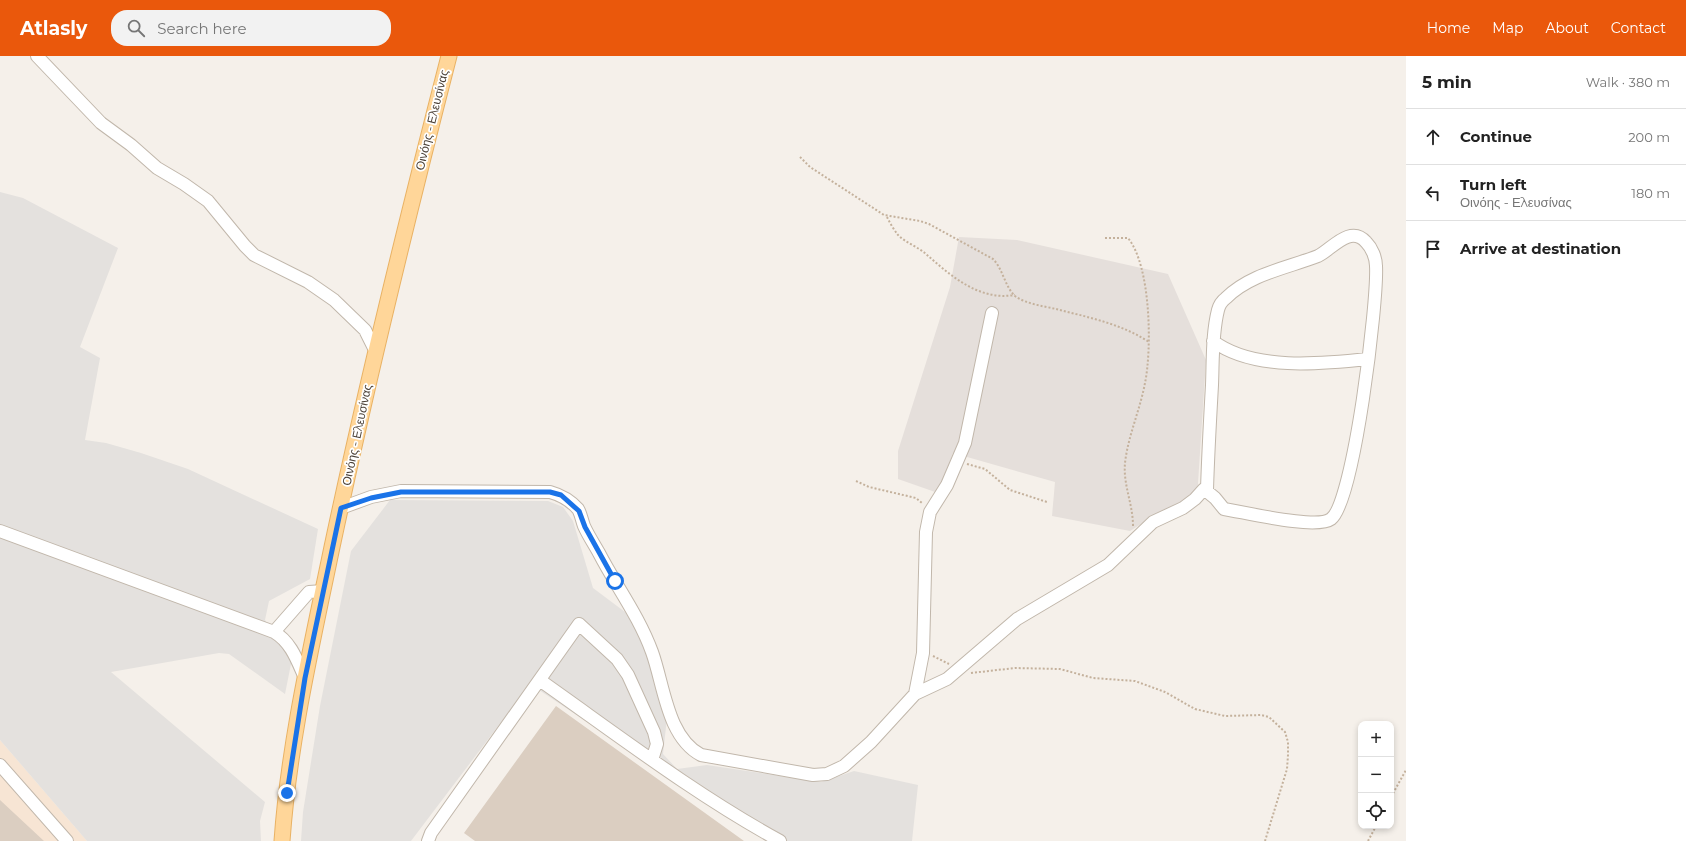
<!DOCTYPE html>
<meta charset="utf-8">
<style>
body{margin:0;font-family:Montserrat,sans-serif;background:#f2f2f2;color:#222}
.controls{position:absolute;right:12px;bottom:12px;display:grid;overflow:hidden;border-radius:8px;box-shadow:0 2px 6px #0003}
.controls button{width:36px;height:36px;display:grid;place-items:center;padding:0;border:0;border-bottom:1px solid #e0e0e0;background:#fff;color:#222;font:20px sans-serif}
.stop{position:absolute;width:12px;height:12px;margin:-9px;border:3px solid #1a73e8;border-radius:50%;background:#fff}
.stop.end{background:#1a73e8;border-color:#fff;box-shadow:0 1px 4px #0008}
.list{margin:0;padding:0;list-style:none}
h2{display:flex;justify-content:space-between;align-items:center;height:52px;margin:0;padding:0 16px;font-size:17px}
h2 small{font-size:13px;font-weight:400;color:#767676}
.list li{display:grid;grid-template-columns:26px 1fr auto;gap:12px;align-items:center;box-sizing:border-box;height:56px;padding:0 16px;border-top:1px solid #e0e0e0}
.list b{display:block;font-size:15px;white-space:nowrap}
.list p{margin:0;font-size:13px;white-space:nowrap;color:#767676}
.list em{font-size:13px;font-style:normal;color:#767676}
.icon{flex:none;width:22px;height:22px;fill:none;stroke:currentColor;stroke-width:2;stroke-linecap:round;stroke-linejoin:round}
.map{position:relative;flex:none;width:1406px;height:785px;overflow:hidden}
header{display:flex;align-items:center;gap:24px;box-sizing:border-box;height:56px;padding:0 20px;background:#ea580c;color:#fff}
header strong{font-size:19px}
nav{display:flex;gap:22px;margin-inline-start:auto;font-size:14px}
.search{width:280px;height:36px;background:#f2f2f2;display:flex;align-items:center;gap:10px;box-sizing:border-box;padding:0 14px;border-radius:16px;color:#767676;font-size:15px}
main{display:flex}
aside{flex:1;background:#fff}
.map>svg:first-child{display:block}
.commercial{fill:#f7e5d4}
.industrial{fill:#e5dfdb}
.parking{fill:#e4e1de}
.building{fill:#dbcec1}
.lines{fill:none;stroke-linecap:round;stroke-linejoin:round}
.minor-casing{stroke:#c1b7ab;stroke-width:14}
.major-casing{stroke:#e9b264;stroke-width:17}
.path{stroke:#c4b19c;stroke-width:2;stroke-dasharray:2 2;stroke-linecap:butt}
.minor{stroke:#fff;stroke-width:12}
.major{stroke:#ffd699;stroke-width:15}
.route{stroke:#1a73e8;stroke-width:5}
.labels{text-anchor:middle;stroke-width:3.5;stroke-linejoin:round;paint-order:stroke}
.street-label{font-size:12px;fill:#4a4037;stroke:#fff}
</style>
<header>
<strong>Atlasly</strong>
<div class="search"><svg class="icon" aria-label="search" viewBox="0 0 24 24"><circle cx="10" cy="10" r="6"/><path d="M15 15l6 6"/></svg>Search here</div>
<nav><a>Home</a><a>Map</a><a>About</a><a>Contact</a></nav>
</header>
<main>
<div class="map">
<svg width="1406" height="785" viewBox="0 0 1406 785">
<rect width="100%" height="100%" fill="#f5f0ea"/>
<path class="commercial" d="M0,684L87,785H0Z"/>
<path class="industrial" d="M959,181L1017,184L1168,218L1206,304L1197,443L1163,454L1130,475L1052,460L1055,426L953,397L938,437L898,423V395L950,231Z"/>
<path class="parking" d="M0,136L23,142L118,192L80,291L100,302L85,384L106,387L141,397L188,413L318,473L310,523L269,545L265,564L292,603L285,638L229,598L219,597L111,616L265,746L260,765L261,785H87L0,684Z
M390,444L548,445L563,451L573,465L593,532L625,556L643,584L667,662L663,698L677,713L707,709L821,726L854,715L918,729L912,785H766L530,628L411,785H301L303,756L320,650L351,495Z"/>
<path class="building" d="M556,650L744,785H475L464,777Z
M0,744L44,785H0Z"/>
<g class="lines">
<defs>
<path id="minor" d="M37,0L101,67L131,89L157,112L184,128L208,145L245,190L254,199L308,226L334,244L365,274L375,294
M1213,285C1253,315 1321,308 1368,303
M341,452L371,441L401,435L550,436C561,439 570,444 578,453C581,458 582,465 584,470C588,479 594,488 599,497C616,530 639,560 652,596C664,629 667,681 701,699L813,719L827,718L844,710L871,686L915,638L947,623L1017,563L1108,509L1153,466L1183,452L1195,443L1204,433L1207,434C1208,399 1210,364 1212,329C1213,304 1212,278 1218,254C1219,250 1222,245 1226,242C1250,218 1287,212 1318,200C1331,194 1350,168 1366,186C1372,192 1376,202 1376,210C1378,245 1354,446 1331,463C1316,474 1244,456 1224,453L1215,442L1204,433
M0,475L274,576C291,586 297,604 305,622
M274,576L309,536L323,535
M541,625C619,680 696,739 780,785
M915,638L923,597L926,476L930,456L947,429L965,387L992,257
M0,709L67,785
M428,785L431,777L579,568L617,603L628,619L654,676L657,688L652,704"/>
<path id="major" d="M282,785C289,686 312,588 332,491C367,326 407,163 449,0"/>
</defs>
<use href="#minor" class="minor-casing"/>
<use href="#major" class="major-casing"/>
<path class="path" d="M800,101L810,111L884,159L920,165L929,168L993,203C1003,213 1005,231 1015,240C1026,248 1043,250 1056,253C1087,261 1122,268 1149,286
M887,161C890,167 894,174 898,179C906,187 918,191 926,198C951,220 979,245 1015,239
M1105,182H1128C1151,210 1152,293 1145,327C1140,354 1128,380 1125,407C1123,429 1133,448 1133,470
M967,408L985,413L1010,434L1047,446
M856,425L869,431L916,442L922,447
M933,600L949,608
M971,617L1015,612L1060,613L1093,622L1135,625L1165,636L1195,653L1225,660L1261,659L1269,661L1285,676L1288,686V699L1287,713L1265,785
M1391,741L1406,714
M1368,785L1376,770"/>
<use href="#minor" class="minor"/>
<use href="#major" class="major"/>
</g>
<g class="lines">
<path class="route" d="M287,737L305,622L341,452L371,442L401,436H550L561,439L579,455L585,471L615,525"/>
</g>
<g class="labels">
<g class="street-label">
<text transform="translate(432 64) rotate(-76)" y="4">Οινόης - Ελευσίνας</text>
<text transform="translate(357 379) rotate(-78)" y="4">Οινόης - Ελευσίνας</text>
</g>
</g>
</svg>
<div class="controls">
<button>+</button>
<button>−</button>
<button><svg class="icon" aria-label="locate" viewBox="0 0 24 24"><circle cx="12" cy="12" r="6"/><path d="M12 2v4M12 18v4M2 12h4M18 12h4"/></svg></button>
</div>
<div class="stop" style="left:615px;top:525px"></div>
<div class="stop end" style="left:287px;top:737px"></div>
</div>
<aside>
<h2>5 min<small>Walk · 380 m</small></h2>
<ul class="list">
<li><svg class="icon" aria-label="ahead" viewBox="0 0 24 24"><path d="M12 20V5M6 11l6-6 6 6"/></svg><div><b>Continue</b></div><em>200 m</em></li>
<li><svg class="icon" aria-label="left" viewBox="0 0 24 24"><path d="M17 20v-9H6M10 6l-5 5 5 5"/></svg><div><b>Turn left</b><p>Οινόης - Ελευσίνας</p></div><em>180 m</em></li>
<li><svg class="icon" aria-label="arrive" viewBox="0 0 24 24"><path d="M6 21V4h12l-3 4 3 4H6"/></svg><div><b>Arrive at destination</b></div></li>
</ul>
</aside>
</main>
